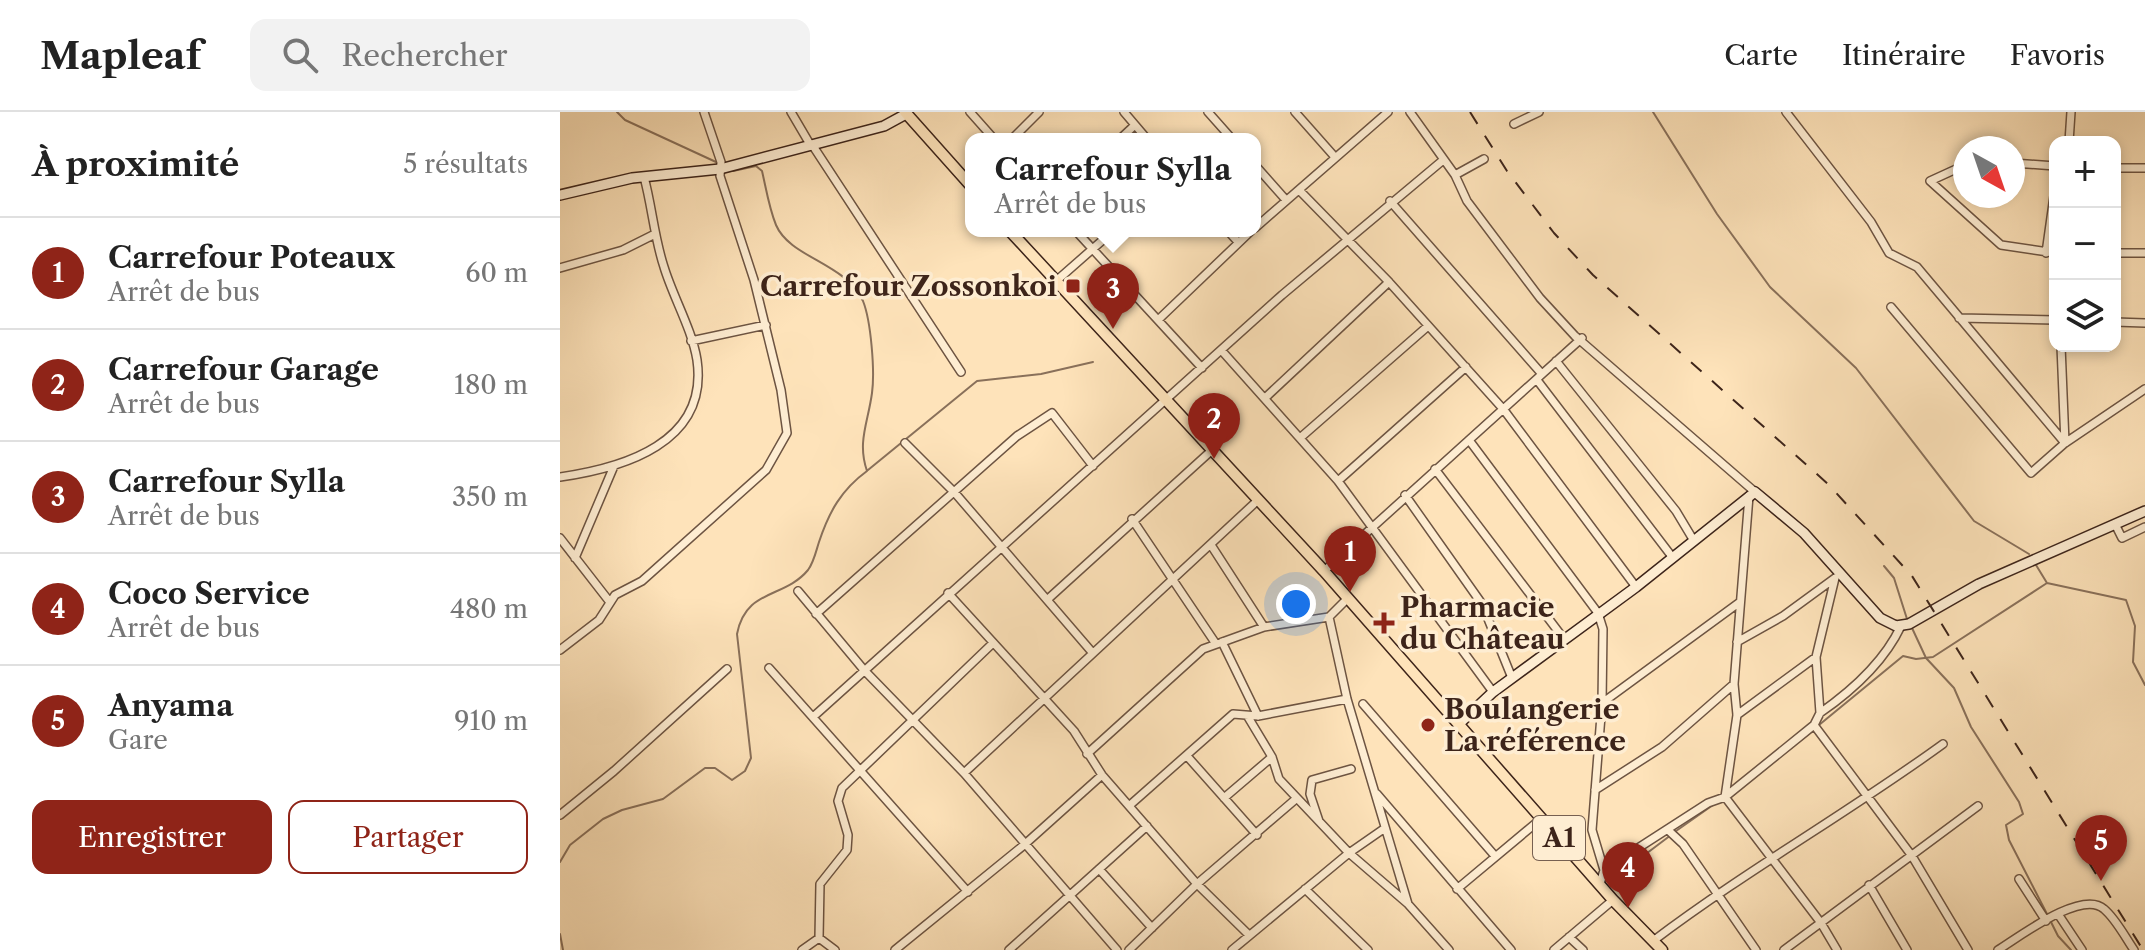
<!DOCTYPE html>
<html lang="fr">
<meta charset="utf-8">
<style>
body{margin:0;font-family:"Libre Caslon Text",serif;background:#f2f2f2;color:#222}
.controls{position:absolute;right:24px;top:24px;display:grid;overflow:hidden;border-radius:16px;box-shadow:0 4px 12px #0003}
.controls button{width:72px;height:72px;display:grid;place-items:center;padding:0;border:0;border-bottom:2px solid #e0e0e0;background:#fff;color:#222;font:40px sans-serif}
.compass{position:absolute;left:1393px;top:24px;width:72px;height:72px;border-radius:50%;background:#fff;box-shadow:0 4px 12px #0003;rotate:140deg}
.you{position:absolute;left:736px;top:492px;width:28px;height:28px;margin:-20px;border:6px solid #fff;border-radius:50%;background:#1a73e8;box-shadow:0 0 0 12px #1a73e833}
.badge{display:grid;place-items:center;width:52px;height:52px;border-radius:50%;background:#8f2418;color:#fff;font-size:26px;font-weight:700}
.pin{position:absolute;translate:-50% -66px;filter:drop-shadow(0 2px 4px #0008)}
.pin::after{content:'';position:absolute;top:42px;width:28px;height:24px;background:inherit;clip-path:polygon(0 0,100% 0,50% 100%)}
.popup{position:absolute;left:405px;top:21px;width:296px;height:104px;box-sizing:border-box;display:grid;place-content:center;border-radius:16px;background:#fff;filter:drop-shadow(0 2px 6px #0005);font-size:26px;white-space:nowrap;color:#767676}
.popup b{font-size:30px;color:#222}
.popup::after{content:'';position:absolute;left:50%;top:100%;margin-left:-16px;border:16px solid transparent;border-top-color:#fff}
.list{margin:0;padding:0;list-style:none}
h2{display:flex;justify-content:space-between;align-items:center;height:104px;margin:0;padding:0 32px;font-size:34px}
h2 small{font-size:26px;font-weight:400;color:#767676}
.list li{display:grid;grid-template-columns:52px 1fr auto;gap:24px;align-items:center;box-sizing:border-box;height:112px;padding:0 32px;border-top:2px solid #e0e0e0}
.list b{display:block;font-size:30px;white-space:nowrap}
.list p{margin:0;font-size:26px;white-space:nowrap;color:#767676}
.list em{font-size:26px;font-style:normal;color:#767676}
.actions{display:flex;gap:16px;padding:24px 32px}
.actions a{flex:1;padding:18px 0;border:2px solid #8f2418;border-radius:16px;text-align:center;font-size:28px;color:#8f2418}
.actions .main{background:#8f2418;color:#fff}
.icon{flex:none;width:44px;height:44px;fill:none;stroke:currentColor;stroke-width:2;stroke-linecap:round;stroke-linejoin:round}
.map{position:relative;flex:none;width:1585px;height:838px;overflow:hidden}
header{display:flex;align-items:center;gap:48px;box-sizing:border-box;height:112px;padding:0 40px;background:#fff;border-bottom:2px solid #e0e0e0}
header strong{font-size:38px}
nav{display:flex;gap:44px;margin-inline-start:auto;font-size:28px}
.search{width:560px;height:72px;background:#f2f2f2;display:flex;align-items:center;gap:20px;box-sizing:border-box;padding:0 28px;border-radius:16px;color:#767676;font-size:30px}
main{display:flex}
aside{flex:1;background:#fff}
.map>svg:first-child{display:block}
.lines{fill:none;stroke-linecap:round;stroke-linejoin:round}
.stream{stroke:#89705a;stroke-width:2}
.street-casing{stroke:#6d5442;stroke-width:10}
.secondary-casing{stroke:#3d241a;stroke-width:12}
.primary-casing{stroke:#3d241a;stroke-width:13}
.street{stroke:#feedd2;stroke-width:7}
.secondary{stroke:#feedd2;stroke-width:9}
.primary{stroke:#fee3ba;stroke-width:10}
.rail{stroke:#3d241a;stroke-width:2;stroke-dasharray:14 14;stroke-linecap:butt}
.poi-dot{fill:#8f2418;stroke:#feedd2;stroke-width:3}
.labels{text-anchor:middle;stroke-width:7;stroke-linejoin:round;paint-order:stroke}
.shield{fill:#feedd2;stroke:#776051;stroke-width:2}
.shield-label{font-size:26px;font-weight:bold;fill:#3d241a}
.poi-label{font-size:28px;font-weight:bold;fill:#3d241a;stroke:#feedd2;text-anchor:start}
</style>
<header>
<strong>Mapleaf</strong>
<div class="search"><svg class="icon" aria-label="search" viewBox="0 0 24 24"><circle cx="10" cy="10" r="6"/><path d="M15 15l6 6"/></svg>Rechercher</div>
<nav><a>Carte</a><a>Itinéraire</a><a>Favoris</a></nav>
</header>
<main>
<aside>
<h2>À proximité<small>5 résultats</small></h2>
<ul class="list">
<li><span class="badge">1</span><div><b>Carrefour Poteaux</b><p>Arrêt de bus</p></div><em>60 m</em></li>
<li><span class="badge">2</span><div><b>Carrefour Garage</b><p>Arrêt de bus</p></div><em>180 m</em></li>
<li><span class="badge">3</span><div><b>Carrefour Sylla</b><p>Arrêt de bus</p></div><em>350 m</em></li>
<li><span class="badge">4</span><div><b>Coco Service</b><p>Arrêt de bus</p></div><em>480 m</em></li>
<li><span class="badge">5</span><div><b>Anyama</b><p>Gare</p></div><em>910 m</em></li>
</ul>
<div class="actions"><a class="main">Enregistrer</a><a>Partager</a></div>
</aside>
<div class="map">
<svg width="1585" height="838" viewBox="0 0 1585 838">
<rect width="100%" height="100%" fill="#fee3ba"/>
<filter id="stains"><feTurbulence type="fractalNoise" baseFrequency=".0025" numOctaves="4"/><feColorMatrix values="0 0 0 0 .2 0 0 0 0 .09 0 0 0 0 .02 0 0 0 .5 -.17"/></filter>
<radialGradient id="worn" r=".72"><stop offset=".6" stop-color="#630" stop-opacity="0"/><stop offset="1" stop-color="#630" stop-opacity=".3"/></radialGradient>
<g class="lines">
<path class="stream" d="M57,0L65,8L156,50
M1093,0L1157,102L1210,175L1296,256L1414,409L1469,442
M308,358L417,269L481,262L533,250
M1476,453L1487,471L1566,488L1575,514L1573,550L1585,573
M1324,454L1334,466L1347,507
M1352,516L1366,546L1394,576L1411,615L1459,690L1463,702L1446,713L1449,728L1487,802
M1259,613L1343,544L1356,547L1373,545L1487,471
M1170,685L1183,675
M1116,719L1153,693
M0,750L10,733L43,707L62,698L103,687L145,656H155L172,668L185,659L191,646L177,522C186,476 224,487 248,458C254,450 256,439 259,430C269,400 281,378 307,359C297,330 308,311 312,281C315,259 311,209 303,189C286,151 230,146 216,113C209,96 206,76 202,59L196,54L173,59
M1050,769L1111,723
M1490,808L1498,824L1511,838
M0,822L3,838"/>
<defs>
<path id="street" d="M231,0L251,34
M410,0L434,27
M564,0L587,27
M648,0L672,27
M735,0L774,44
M850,0L895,63L907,89L980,186L1015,224L1195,380
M1226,0L1311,110L1329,141L1357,155L1505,331
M954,12L979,0
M452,27L479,0
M560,27L575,13
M1509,30L1511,0
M253,34L401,260
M1453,51L1495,54
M695,53L726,88
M1405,53L1370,69L1441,133L1495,141
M1555,56H1585
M895,63L924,47
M740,79L829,170L944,298L1076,475
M830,89L981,261
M695,116L828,0
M516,119L642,256
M668,119L678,130
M1486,141L1495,77
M1555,141H1585
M0,156L63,138L95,122
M495,170L553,119
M1331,195L1471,361L1505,331L1585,277
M1399,206L1495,208
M598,208L691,119
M1555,210L1585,211
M131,229L206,213
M1501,234L1505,331
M662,239L778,369L933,580
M996,249L1116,399L1134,429
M977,268L1113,446
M705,286L829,170
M740,326L868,214
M909,328L1038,501L1043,517L1042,591L1032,718L1044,758
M345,331L395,381L531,539
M875,357L1004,527
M0,365C63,356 149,331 137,248C132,217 113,185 104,155C94,125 92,94 84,65
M778,369L906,255
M845,383L922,492L952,566
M1189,384L1174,572L1177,603L1165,685L1261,811L1277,838
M572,407L656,532
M1555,412L1562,426L1585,415
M0,426L49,489
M651,433L704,515
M15,446L54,354
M764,459L1022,226
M238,479L304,558L404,661L557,838
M388,481L514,619L542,663L637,772L689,823
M488,487L651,339
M787,487L769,505L787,587L848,792L889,838
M256,502L457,324L492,301L533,354
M662,530L698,604
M1177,530L1223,504L1275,466
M0,538L39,508L55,483L82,469L206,358L227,321L221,278L194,168L160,64L161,50L144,0
M209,556L408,780
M1042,591L1180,490
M803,592L935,744
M1260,601C1293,578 1324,550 1341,514
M1177,603L1256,545
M253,605L722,183L882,49
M688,605L712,645L719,667L789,741L847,791
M1254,613L1352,744L1408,838
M527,642L643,537L704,515L769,505
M627,644L697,723
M404,661L697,389
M1035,678L1102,635L1174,572
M817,682L951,838
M664,686L712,645
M570,693L673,602L698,604L787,587
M0,703L54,659L167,557
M759,709L750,682L752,668L791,657
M1108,718L1123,732L1196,838
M539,757L592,816
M1459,767L1486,809
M1040,772L1044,758L1148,691L1165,685L1254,613L1260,601L1256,545L1275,466
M1309,773L1347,838
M745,777L808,838
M897,777L982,706
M1498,802L1522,838
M1009,825L1023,838
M259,826L275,838
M1093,829C1187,758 1288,701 1383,632
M242,838L259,826L260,772L287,738L288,723L278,689L282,676L433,531
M335,838L464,733L542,663
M449,838L587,714
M569,838L637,772L737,686
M672,838L789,741L825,716
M994,838L1053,788
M1224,838L1418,694
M1438,838C1459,825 1522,777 1544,797C1556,807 1565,825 1574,838"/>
<path id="secondary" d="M0,83L72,66L160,57L324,14L346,2
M900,611L933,580L1076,475L1195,380L1244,421L1320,506L1336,514L1349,512L1419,472L1585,399"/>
<path id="primary" d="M345,0L411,74
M450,119L764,459L1053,788L1102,838"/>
</defs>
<use href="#street" class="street-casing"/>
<use href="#secondary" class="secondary-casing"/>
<use href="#primary" class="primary-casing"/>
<use href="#street" class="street"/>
<use href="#secondary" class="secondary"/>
<use href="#primary" class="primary"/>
<path class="rail" d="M910,0L947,59L994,121L1033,163L1268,372L1352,464L1583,838"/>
</g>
<g class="poi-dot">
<rect x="505" y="166" width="16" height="16" rx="4"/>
<path d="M820 499h8v8h8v8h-8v8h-8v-8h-8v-8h8z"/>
<circle cx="868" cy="613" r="8"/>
</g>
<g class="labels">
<rect class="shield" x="973" y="704" width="52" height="44" rx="6"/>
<g class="shield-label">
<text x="999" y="735">A1</text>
</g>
<g class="poi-label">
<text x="497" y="184" text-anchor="end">Carrefour Zossonkoi</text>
<text x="840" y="505">Pharmacie<tspan x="840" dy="32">du Château</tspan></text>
<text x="884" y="607">Boulangerie<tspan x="884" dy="32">La référence</tspan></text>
</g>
</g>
<rect width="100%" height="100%" filter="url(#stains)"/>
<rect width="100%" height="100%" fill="url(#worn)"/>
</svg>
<div class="controls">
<button>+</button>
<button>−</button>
<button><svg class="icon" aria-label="layers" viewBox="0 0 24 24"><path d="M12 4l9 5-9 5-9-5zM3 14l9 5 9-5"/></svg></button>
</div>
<svg class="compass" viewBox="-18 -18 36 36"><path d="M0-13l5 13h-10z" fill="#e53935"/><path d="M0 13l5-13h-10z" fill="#767676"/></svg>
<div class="you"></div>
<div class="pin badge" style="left:790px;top:480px">1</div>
<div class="pin badge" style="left:654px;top:347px">2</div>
<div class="pin badge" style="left:553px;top:217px">3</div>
<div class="popup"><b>Carrefour Sylla</b>Arrêt de bus</div>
<div class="pin badge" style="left:1068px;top:796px">4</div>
<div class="pin badge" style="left:1541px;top:769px">5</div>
</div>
</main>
